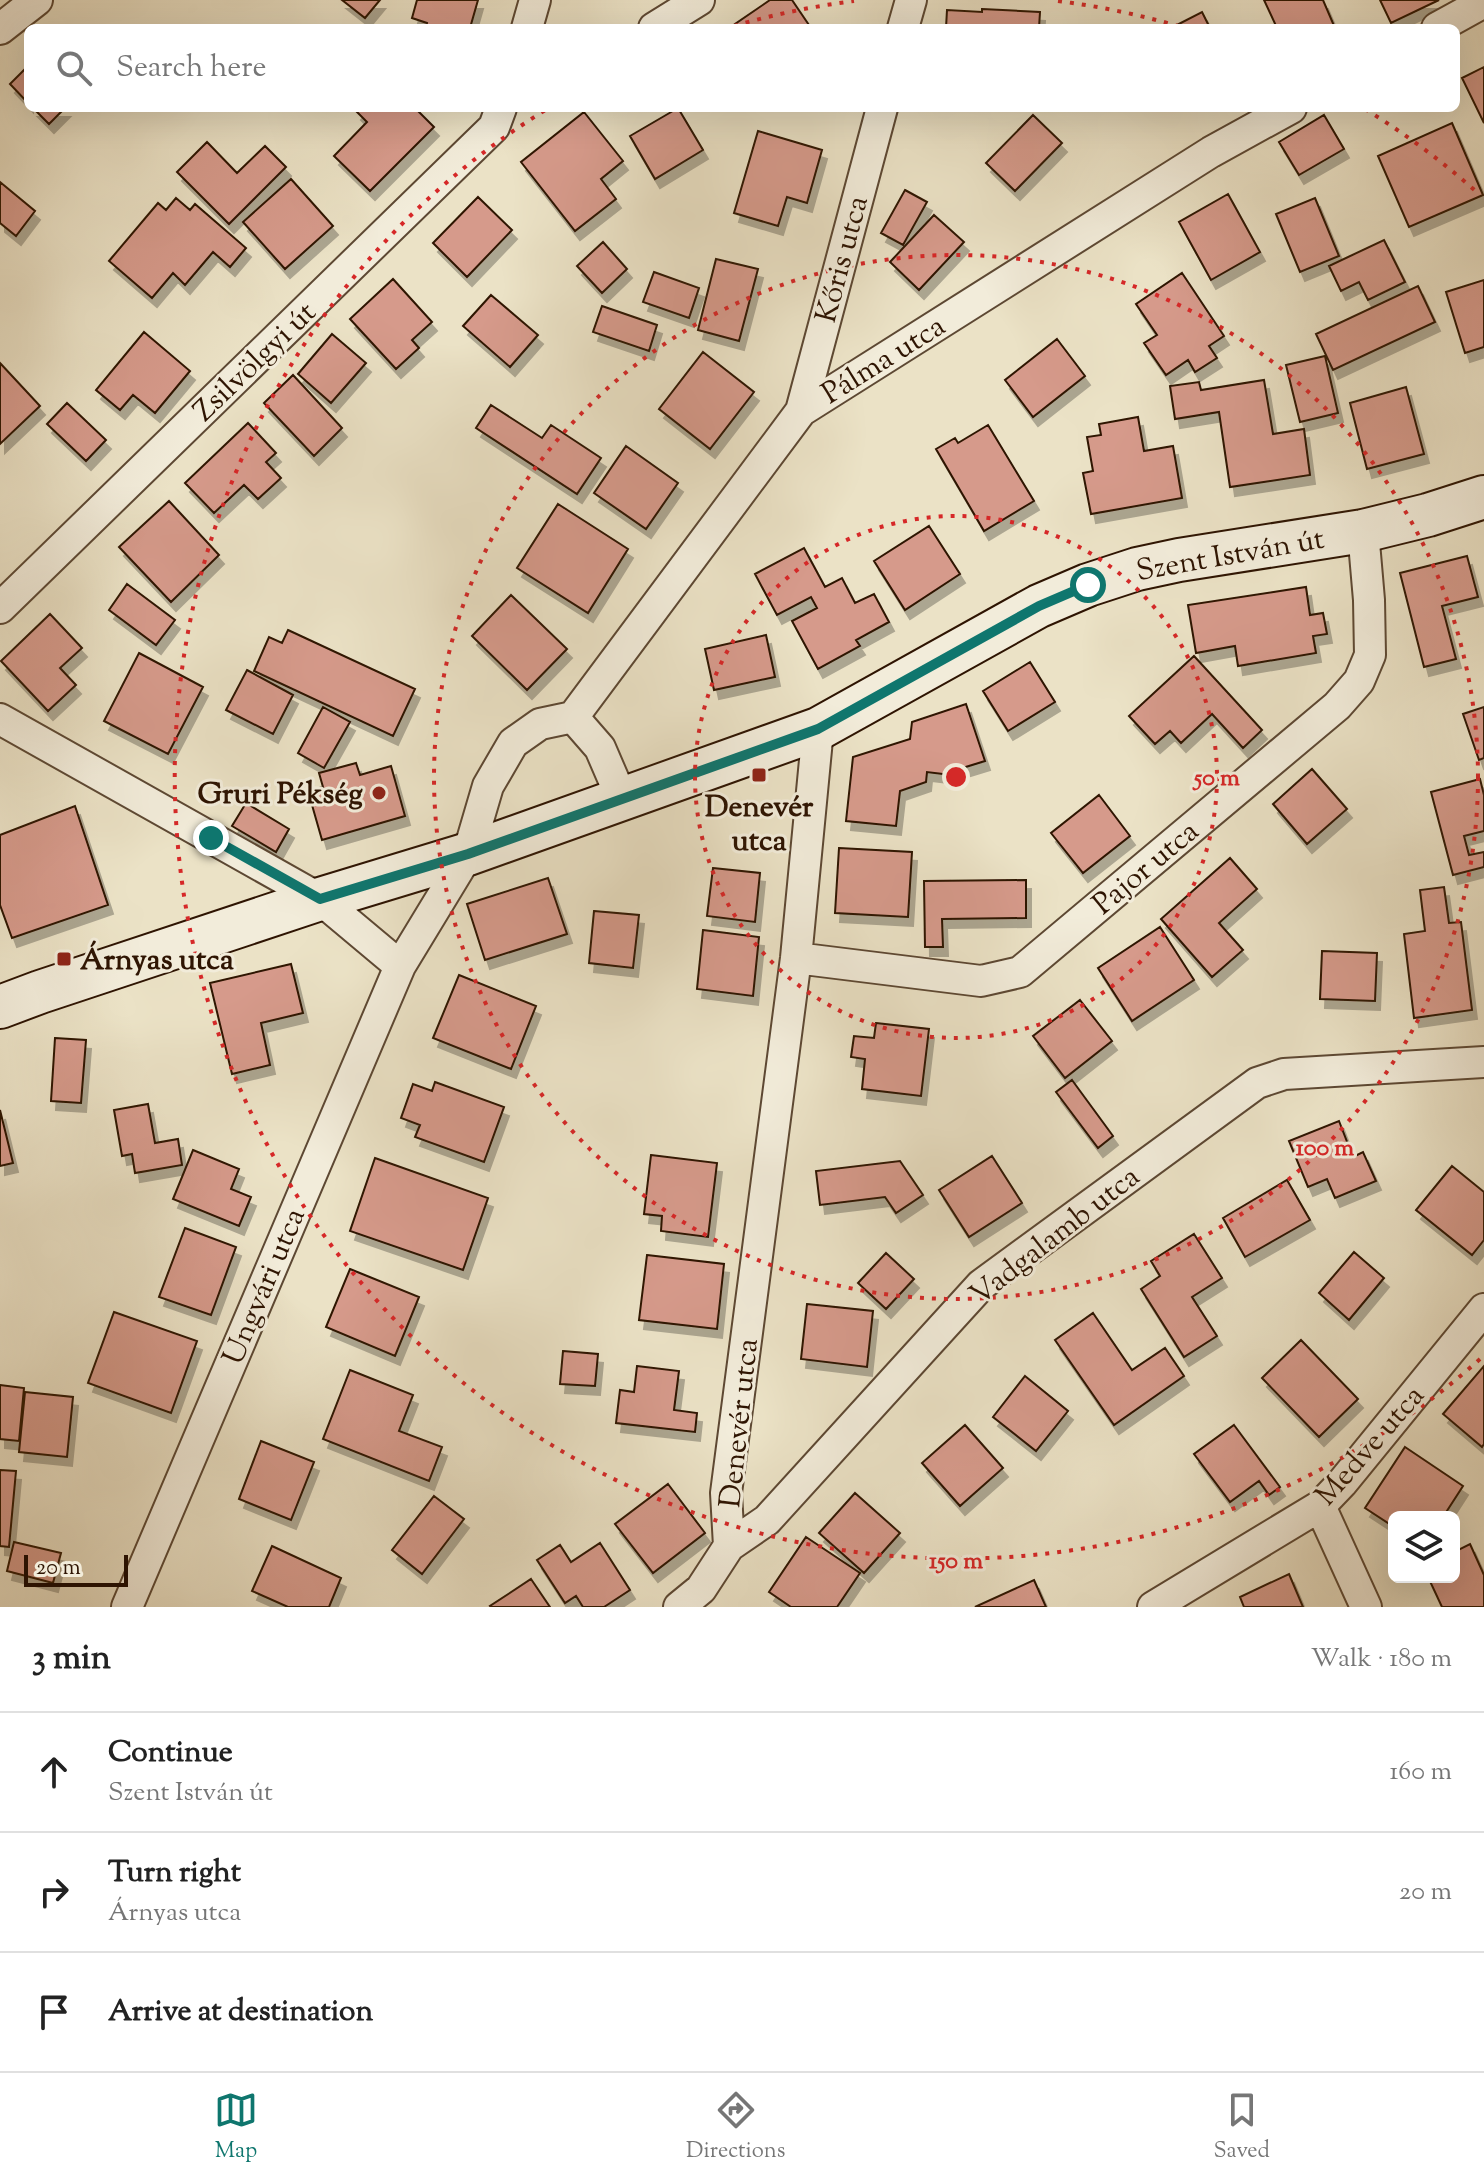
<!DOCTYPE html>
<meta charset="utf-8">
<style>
body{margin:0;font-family:"Sorts Mill Goudy",serif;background:#f6f6f6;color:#222}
.controls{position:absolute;right:24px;bottom:24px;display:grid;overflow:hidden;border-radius:12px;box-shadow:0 8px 32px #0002}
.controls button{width:72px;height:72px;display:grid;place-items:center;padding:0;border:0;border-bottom:2px solid #e0e0e0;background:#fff;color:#222;font:40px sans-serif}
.scale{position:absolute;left:24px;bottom:20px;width:104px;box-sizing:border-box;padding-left:8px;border:4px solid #2e1402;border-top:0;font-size:22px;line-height:28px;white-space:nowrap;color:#2e1402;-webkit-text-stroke:6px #f2ecda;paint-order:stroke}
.stop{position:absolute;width:24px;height:24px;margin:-18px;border:6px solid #0f766e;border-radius:50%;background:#fff}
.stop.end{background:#0f766e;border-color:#fff;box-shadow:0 2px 8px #0008}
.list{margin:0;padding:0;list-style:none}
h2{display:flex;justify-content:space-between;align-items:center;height:104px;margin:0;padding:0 32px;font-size:34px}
h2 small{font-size:26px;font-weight:400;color:#767676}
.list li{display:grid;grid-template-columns:52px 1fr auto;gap:24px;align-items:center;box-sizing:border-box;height:120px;padding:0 32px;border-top:2px solid #e0e0e0}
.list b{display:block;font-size:30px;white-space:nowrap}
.list p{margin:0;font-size:26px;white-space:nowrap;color:#767676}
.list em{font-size:26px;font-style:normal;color:#767676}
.icon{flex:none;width:44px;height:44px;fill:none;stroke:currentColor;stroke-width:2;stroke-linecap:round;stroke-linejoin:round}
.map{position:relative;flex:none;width:1484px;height:1607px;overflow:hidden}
.search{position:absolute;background:#fff;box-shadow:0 8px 32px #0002;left:24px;right:24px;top:24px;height:88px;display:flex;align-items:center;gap:20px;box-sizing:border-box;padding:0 28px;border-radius:12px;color:#767676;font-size:30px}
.sheet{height:464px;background:#fff}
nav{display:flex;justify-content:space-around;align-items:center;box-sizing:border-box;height:112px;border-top:2px solid #e0e0e0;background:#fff;font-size:22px;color:#767676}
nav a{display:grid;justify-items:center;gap:4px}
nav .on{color:#0f766e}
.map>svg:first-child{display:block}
.building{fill:#d69a8b;stroke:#2e1402;stroke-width:2;filter:url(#shadow)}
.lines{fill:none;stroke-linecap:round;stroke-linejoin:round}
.street-casing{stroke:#5d4833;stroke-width:34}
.secondary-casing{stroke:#2e1402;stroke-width:46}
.street{stroke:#f2ecda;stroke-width:30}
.secondary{stroke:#f2ecda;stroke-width:42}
.route{stroke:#0f766e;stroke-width:10}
.ring{fill:none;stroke:#d62828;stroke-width:4;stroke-dasharray:4 8}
.poi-dot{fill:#8f2418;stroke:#f2ecda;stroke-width:3}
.labels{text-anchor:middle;stroke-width:6;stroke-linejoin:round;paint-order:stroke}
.street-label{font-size:30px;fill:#2e1402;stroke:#f2ecda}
.poi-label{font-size:30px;font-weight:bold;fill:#2e1402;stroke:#f2ecda;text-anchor:end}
.centre{fill:#d62828;stroke:#f2ecda;stroke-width:4}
.ring-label{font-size:24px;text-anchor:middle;font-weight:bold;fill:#d62828;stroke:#f2ecda;stroke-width:6;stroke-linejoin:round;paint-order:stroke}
</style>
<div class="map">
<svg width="1484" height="1607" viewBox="0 0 1484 1607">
<defs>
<filter id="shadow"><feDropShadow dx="5" dy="9" stdDeviation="0" flood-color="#0004"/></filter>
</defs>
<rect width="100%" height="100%" fill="#ebe2c6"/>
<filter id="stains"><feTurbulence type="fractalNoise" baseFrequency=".0025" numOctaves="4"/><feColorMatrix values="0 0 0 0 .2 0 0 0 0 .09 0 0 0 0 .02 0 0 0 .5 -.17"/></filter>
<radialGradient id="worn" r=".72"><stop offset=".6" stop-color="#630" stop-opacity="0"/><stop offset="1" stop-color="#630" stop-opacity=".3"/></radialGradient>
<path class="building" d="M342,0H380L365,18Z
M417,0H478L470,28H426L427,23L412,18Z
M770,0H792L811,28H738L735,24Z
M1264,0H1323L1335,28H1277Z
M1380,0H1439L1391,23Z
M982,9L1040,12L1039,28H946L947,10L982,12Z
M1202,12L1210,28H1171Z
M28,66V103L10,84Z
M1484,67V123L1462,78Z
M33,108H65L49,124Z
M359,108H415L434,127L370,191L334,156L367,122L356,111Z
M678,108L703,150L655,179L630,136Z
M584,112L623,161L601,179L616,199L575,231L521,162Z
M1033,115L1062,143L1015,191L986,163Z
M1324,115L1344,149L1299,175L1279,142Z
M1452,123L1483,195L1409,227L1378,156Z
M758,131L822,150L807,203L787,197L778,226L734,213Z
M207,142L237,173L265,146L286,167L229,224L177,172Z
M291,179L333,226L285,269L243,222Z
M0,182L35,211L16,236L0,223Z
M905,190L927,202L903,245L881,233Z
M1228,194L1260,252L1211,280L1179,222Z
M478,197L512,230L467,277L433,243Z
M176,198L190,210L195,204L246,248L230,267L213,252L185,285L173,273L152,298L109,261L158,203L166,210Z
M1315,198L1339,256L1300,272L1276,214Z
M934,215L964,242L919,290L890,262Z
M1384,240L1405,282L1368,300L1359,282L1341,291L1329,266Z
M603,242L627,269L602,293L577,266Z
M716,259L758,269L739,341L698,330Z
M654,272L699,288L689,318L643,302Z
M1182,273L1224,336L1209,346L1217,358L1195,372L1188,360L1166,375L1144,343L1157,335L1136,304Z
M393,279L432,322L412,340L419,348L396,369L350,319Z
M1484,280V347L1465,353L1446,292Z
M1418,286L1435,322L1333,370L1316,334Z
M491,295L538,335L510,367L463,326Z
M602,306L657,325L649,351L593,332Z
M144,332L190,371L155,413L133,395L120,410L96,390Z
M332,334L366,363L331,403L298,374Z
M1057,339L1085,376L1033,417L1005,380Z
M703,352L754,392L710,449L659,409Z
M1325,356L1338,413L1300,422L1286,365Z
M0,363L40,406L0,444Z
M293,375L342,428L314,456L264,403Z
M1264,380L1273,434L1304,429L1310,475L1230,487L1219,412L1175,419L1170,386L1199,382L1201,390Z
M1406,387L1424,454L1367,469L1350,403Z
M67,403L106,440L86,461L47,424Z
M491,405L542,438L551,425L601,458L577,494L476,428Z
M1138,417L1144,451L1173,446L1182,498L1091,514L1083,473L1093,471L1087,437L1101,435L1099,424Z
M248,423L276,453L266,462L281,478L258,499L244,485L214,513L185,483Z
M988,425L1034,501L984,531L936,449L955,438L958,443Z
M626,446L678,483L646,529L594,493Z
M169,501L219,555L171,602L119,547Z
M558,504L628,549L588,613L517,568Z
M929,526L960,574L905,610L874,561Z
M804,548L825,587L842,578L855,603L874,594L889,622L856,640L860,646L818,669L792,621L817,608L811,597L777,615L755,574Z
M1467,556L1478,597L1442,606L1456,659L1424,667L1400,573Z
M127,584L175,620L156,645L109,610Z
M1306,587L1310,615L1323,613L1327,634L1313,636L1316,653L1238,666L1235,646L1196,653L1188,605Z
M511,595L567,649L527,690L472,636Z
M50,614L82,648L60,668L76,685L48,711L1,661Z
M288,630L415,689L393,736L254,671L269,637L282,643Z
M766,635L775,677L714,690L705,649Z
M139,653L203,687L168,754L104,721Z
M1194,656L1262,730L1243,748L1212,714L1181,743L1170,731L1155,744L1129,716Z
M1030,662L1055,702L1008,731L983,691Z
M247,670L293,695L273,734L226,710Z
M966,704L985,761L943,774L927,772L926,782L900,791L896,826L846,821L853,757L910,739L912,722Z
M323,707L350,722L324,768L298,753Z
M1484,707V758L1479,760L1463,714Z
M356,763L360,775L391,766L405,816L322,840L308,791L323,787L319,773Z
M1312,769L1347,809L1307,844L1273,804Z
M1480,779L1484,795V831L1464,836L1469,855L1484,852V867L1453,875L1431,792Z
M1099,795L1130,836L1083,873L1051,833Z
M246,803L289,829L276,852L232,826Z
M75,806L108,905L12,938L0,905V835Z
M839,848L912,852L908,917L835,913Z
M1230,858L1257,889L1219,923L1243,950L1212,977L1161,919Z
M713,868L760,873L755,922L707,916Z
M548,878L567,934L485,960L467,904Z
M1026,880V918L942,919L943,947H925L924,881Z
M1444,887L1449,923L1461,922L1472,1010L1414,1018L1404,934L1425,931L1420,890Z
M594,911L639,915L633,968L589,963Z
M1160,927L1194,980L1132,1021L1098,968Z
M703,930L759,937L753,996L697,989Z
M1322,951L1377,953L1375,1001L1320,999Z
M291,964L303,1013L261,1023L270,1065L232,1074L210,983Z
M459,975L536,1006L511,1069L433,1038Z
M1080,1000L1112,1041L1065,1078L1033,1036Z
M876,1023L929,1029L921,1096L862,1089L865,1059L851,1057L854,1036L874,1038Z
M55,1038L86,1040L81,1103L51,1101Z
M1072,1080L1113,1136L1098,1148L1056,1092Z
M435,1082L504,1107L484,1162L415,1137L420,1125L401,1118L413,1084L432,1091Z
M148,1104L155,1143L178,1139L182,1165L135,1173L132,1154L122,1156L114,1110Z
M0,1110L13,1163L0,1166Z
M1339,1121L1353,1157L1363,1152L1376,1181L1335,1198L1327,1179L1308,1187L1289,1141Z
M193,1150L239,1169L231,1189L251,1197L239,1226L173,1199Z
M651,1155L717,1163L708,1237L661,1231L662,1216L644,1214Z
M992,1156L1022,1203L969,1237L939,1190Z
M375,1158L488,1198L463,1270L350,1231Z
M900,1161L923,1195L896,1213L885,1197L820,1205L816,1171Z
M1452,1166L1484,1192V1240L1472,1255L1416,1210Z
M1287,1180L1310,1220L1245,1257L1223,1218Z
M185,1228L236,1247L211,1315L159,1297Z
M1194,1234L1222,1278L1192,1297L1217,1336L1184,1357L1141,1289L1160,1276L1151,1261Z
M1354,1252L1384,1278L1349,1320L1319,1293Z
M886,1253L914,1279L886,1309L858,1283Z
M647,1255L724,1264L717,1329L639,1320Z
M350,1269L419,1297L395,1356L326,1327Z
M807,1304L873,1311L867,1367L801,1359Z
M114,1312L197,1341L171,1413L88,1383Z
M1093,1313L1132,1370L1165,1348L1184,1376L1114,1425L1055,1340Z
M1301,1340L1358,1399L1319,1437L1262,1378Z
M563,1351L598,1354L595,1386L560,1384Z
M637,1366L679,1371L674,1410L697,1413L695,1432L616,1423L620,1390L634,1392Z
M1484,1366V1444L1482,1447L1443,1414Z
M350,1370L413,1395L399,1431L442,1447L429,1481L323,1439Z
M1025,1376L1068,1411L1036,1451L993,1417Z
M0,1385L24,1388L19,1441L0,1439Z
M25,1392L73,1397L67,1457L19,1452Z
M965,1425L1003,1468L960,1506L922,1463Z
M1234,1425L1280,1487L1269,1495L1259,1481L1230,1502L1194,1454Z
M261,1441L314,1462L291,1520L239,1499Z
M1405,1447L1463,1486L1443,1517H1394V1527L1365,1508Z
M0,1470L16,1471L9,1547L0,1546Z
M668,1484L705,1533L653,1573L615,1524Z
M855,1493L900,1533L864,1573L819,1533Z
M434,1496L464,1519L422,1574L392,1550Z
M806,1537L860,1573L837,1607H791L769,1592Z
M14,1542L61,1553L53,1583L7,1571Z
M600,1543L630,1590L604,1607H583L576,1596L565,1603L537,1560L560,1545L571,1562Z
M1470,1544L1484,1575V1607H1442L1428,1577H1454V1552Z
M272,1546L341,1578L329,1607H288L252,1591Z
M1289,1574L1303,1607H1244L1240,1597Z
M531,1579L550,1607H491L490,1606Z
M1034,1580L1046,1607H975Z"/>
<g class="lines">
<defs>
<path id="street" d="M527,28L535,0
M654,28L699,0
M903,28L911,0
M1437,28L1484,2
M0,29L37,0
M801,411L882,108
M0,608L494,127L501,108
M573,717L600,748L622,799
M0,719L320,899L400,966
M796,958L981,981L1020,972L1337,706L1359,681L1370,655L1369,600L1363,531
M1320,1506L1366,1607
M729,1546L726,1493L796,958L818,729
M127,1607L400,966L468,854L488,786L513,743L540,724L573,717L801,411L1211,152L1291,108
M679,1607L701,1589L729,1546L767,1520L981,1285L1257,1083L1284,1074L1484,1062
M1153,1607L1320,1506L1342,1483L1484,1309"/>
<path id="secondary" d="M0,1007L40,992L320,899L468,854L818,729L1039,606L1088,585L1137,569L1179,560L1363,531L1428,515L1484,497"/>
</defs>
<use href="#street" class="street-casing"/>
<use href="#secondary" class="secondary-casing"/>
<use href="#street" class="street"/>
<use href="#secondary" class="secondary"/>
</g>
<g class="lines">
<path class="route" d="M211,838L320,899L468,854L818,729L1039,606L1088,585"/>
</g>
<g class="ring">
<circle cx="956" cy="777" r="261"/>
<circle cx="956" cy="777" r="522"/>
<path d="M1480 1359A783 783 0 1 1 547 109M734 26A783 783 0 0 1 854 1M1058 1A783 783 0 0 1 1178 26M1365 109A783 783 0 0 1 1480 195"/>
</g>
<g class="poi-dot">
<rect x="751" y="767" width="16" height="16" rx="4"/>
<circle cx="379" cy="793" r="8"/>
<rect x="56" y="951" width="16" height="16" rx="4"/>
</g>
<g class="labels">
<g class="street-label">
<text transform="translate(841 259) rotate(-75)" y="10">Kőris utca</text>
<text transform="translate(883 359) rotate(-32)" y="10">Pálma utca</text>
<text transform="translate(254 361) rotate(-44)" y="10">Zsilvölgyi út</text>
<text transform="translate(1230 554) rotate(-10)" y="10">Szent István út</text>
<text transform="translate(1145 867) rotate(-40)" y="10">Pajor utca</text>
<text transform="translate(1054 1235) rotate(-38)" y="10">Vadgalamb utca</text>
<text transform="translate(263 1286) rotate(-67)" y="10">Ungvári utca</text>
<text transform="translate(738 1423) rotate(-84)" y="10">Denevér utca</text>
<text transform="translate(1369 1445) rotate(-49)" y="10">Medve utca</text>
</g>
<g class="poi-label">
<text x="363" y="803">Gruri Pékség</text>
<text x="759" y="816" text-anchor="middle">Denevér<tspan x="759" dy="34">utca</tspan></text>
<text x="80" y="969" text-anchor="start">Árnyas utca</text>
</g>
</g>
<circle cx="956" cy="777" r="12" class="centre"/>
<g class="ring-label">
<text x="1217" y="785">50 m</text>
<text x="1325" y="1155">100 m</text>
<text x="956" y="1568">150 m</text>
</g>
<rect width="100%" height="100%" filter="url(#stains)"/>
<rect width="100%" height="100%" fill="url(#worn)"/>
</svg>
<div class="controls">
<button><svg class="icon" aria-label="layers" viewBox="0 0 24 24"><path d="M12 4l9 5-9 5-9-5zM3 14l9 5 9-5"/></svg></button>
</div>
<div class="scale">20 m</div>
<div class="stop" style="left:1088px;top:585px"></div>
<div class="stop end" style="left:211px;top:838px"></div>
<div class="search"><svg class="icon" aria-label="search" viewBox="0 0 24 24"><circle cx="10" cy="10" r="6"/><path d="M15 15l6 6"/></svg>Search here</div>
</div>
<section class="sheet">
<h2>3 min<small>Walk · 180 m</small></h2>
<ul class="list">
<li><svg class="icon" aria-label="ahead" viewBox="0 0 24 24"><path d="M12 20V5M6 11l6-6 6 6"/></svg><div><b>Continue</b><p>Szent István út</p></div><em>160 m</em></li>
<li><svg class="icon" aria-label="right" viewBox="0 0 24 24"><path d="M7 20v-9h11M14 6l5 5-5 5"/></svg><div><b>Turn right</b><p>Árnyas utca</p></div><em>20 m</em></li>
<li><svg class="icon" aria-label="arrive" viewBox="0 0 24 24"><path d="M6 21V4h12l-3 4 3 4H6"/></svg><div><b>Arrive at destination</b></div></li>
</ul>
</section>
<nav>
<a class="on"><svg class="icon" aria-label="map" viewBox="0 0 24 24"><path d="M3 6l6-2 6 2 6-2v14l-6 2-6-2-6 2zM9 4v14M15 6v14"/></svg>Map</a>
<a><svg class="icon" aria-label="directions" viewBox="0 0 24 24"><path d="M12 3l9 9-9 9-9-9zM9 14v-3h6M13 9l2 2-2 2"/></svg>Directions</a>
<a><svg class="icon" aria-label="saved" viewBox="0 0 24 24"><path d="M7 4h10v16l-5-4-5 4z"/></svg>Saved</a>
</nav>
